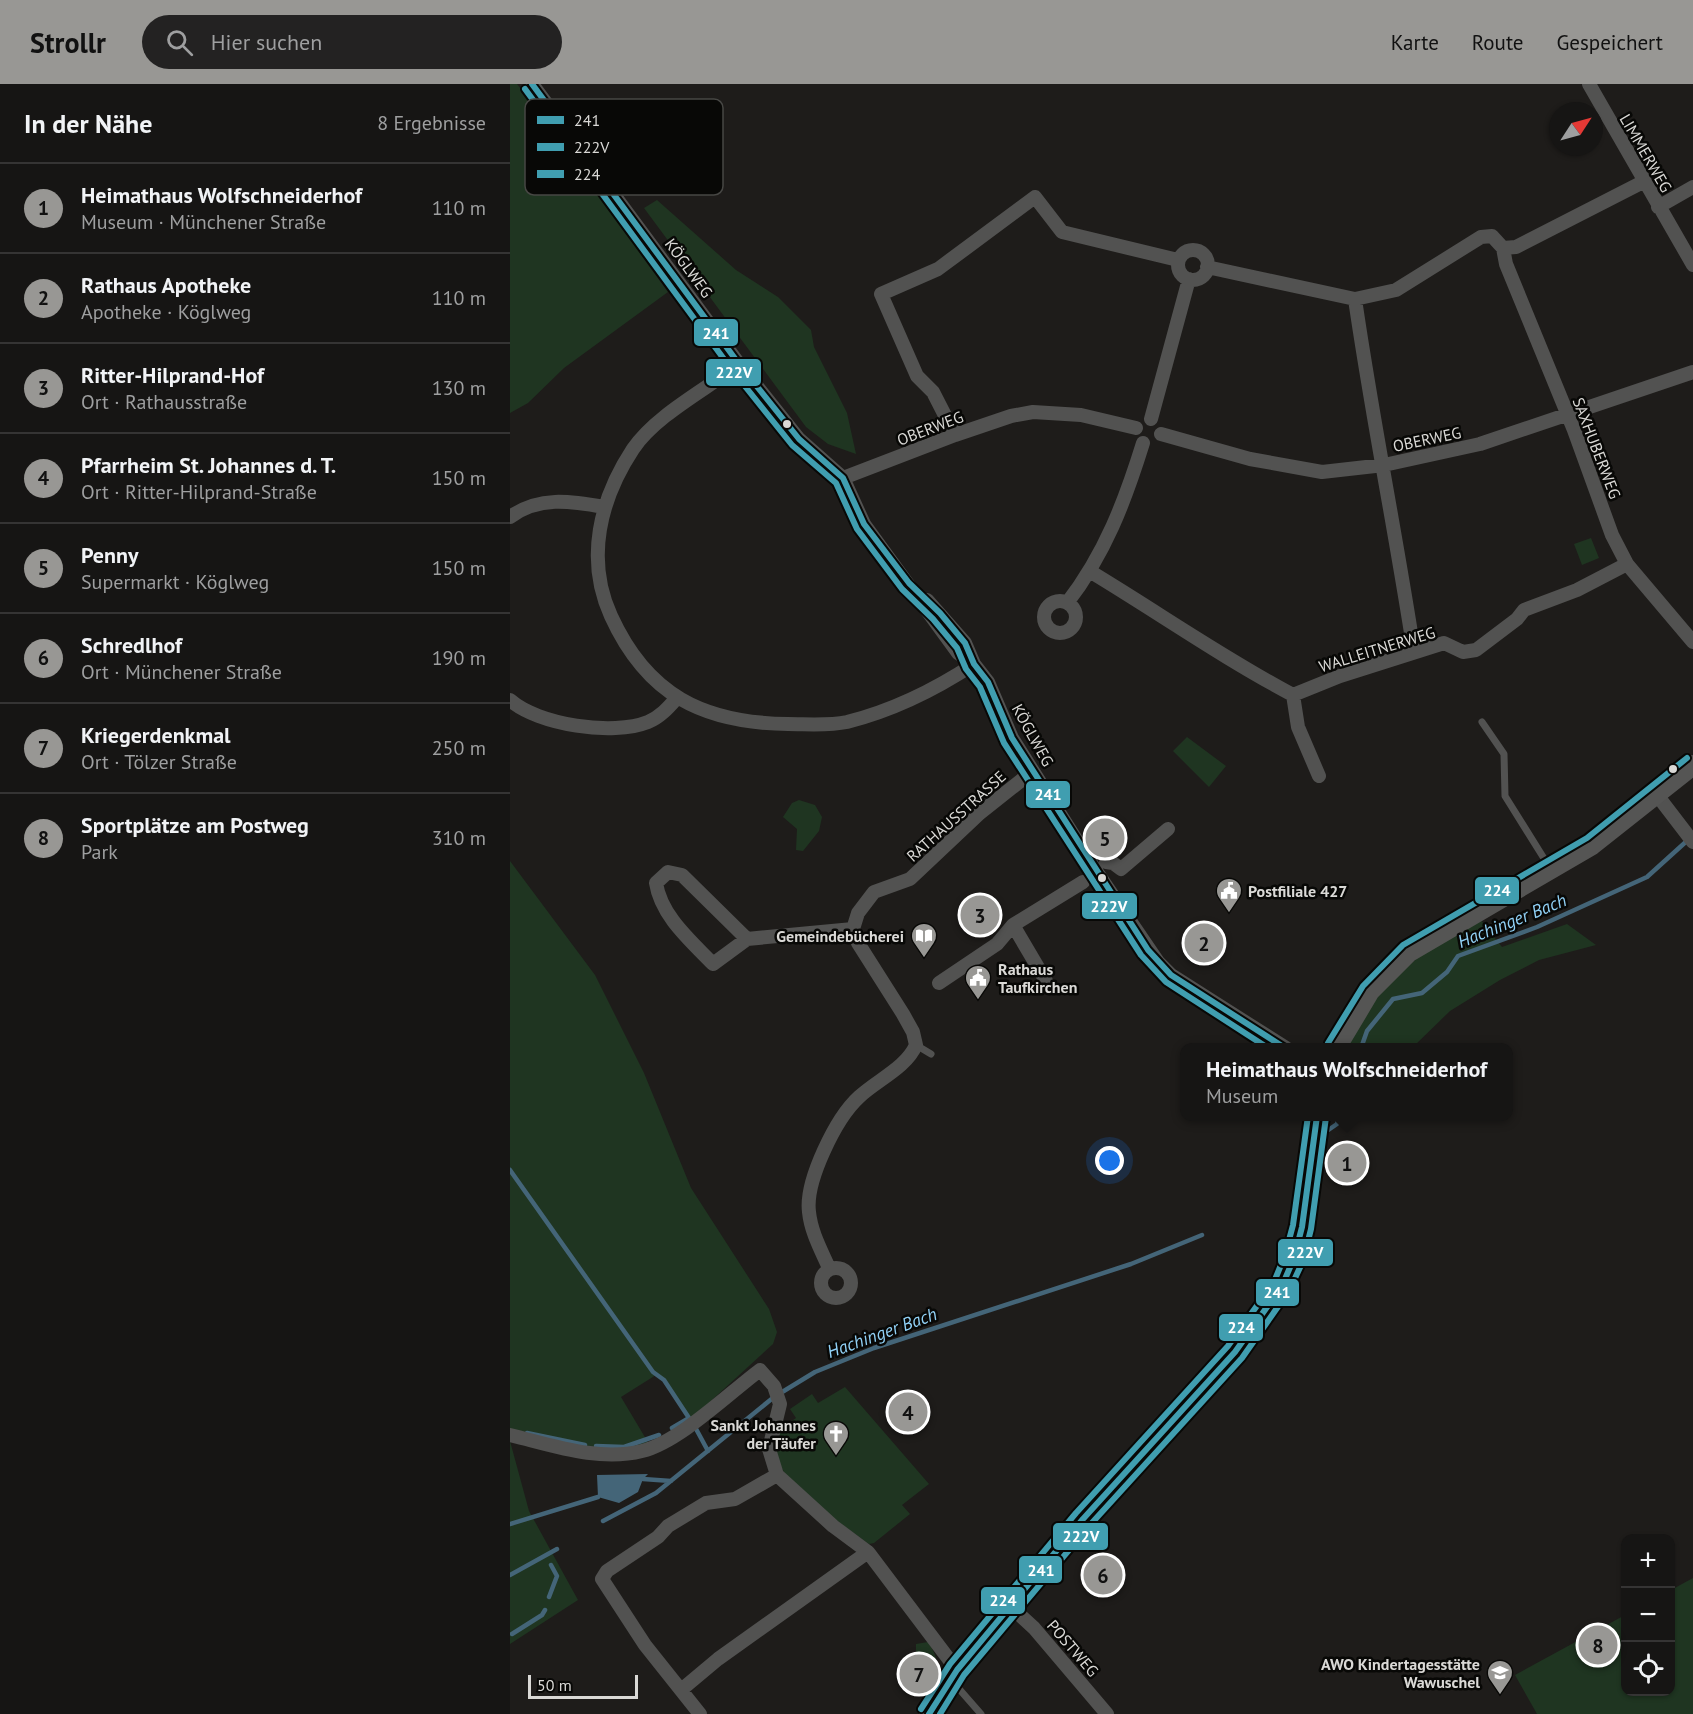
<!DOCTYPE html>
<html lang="de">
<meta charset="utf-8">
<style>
body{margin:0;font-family:"PT Sans",sans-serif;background:#232222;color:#f1f3f6}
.controls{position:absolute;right:18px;bottom:18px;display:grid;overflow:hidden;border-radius:12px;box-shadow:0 2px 4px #0004}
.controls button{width:54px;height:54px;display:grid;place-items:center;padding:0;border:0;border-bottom:2px solid #353434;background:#161514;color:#f1f3f6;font:30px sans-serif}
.compass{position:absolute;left:1039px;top:18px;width:54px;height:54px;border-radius:50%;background:#161514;box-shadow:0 2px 4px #0004;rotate:54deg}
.scale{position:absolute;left:18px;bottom:15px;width:110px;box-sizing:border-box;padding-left:6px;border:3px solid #dad9d6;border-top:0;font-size:16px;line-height:21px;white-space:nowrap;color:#dad9d6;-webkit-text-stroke:4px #080806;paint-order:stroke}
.you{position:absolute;left:600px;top:1077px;width:21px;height:21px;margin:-15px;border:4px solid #fff;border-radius:50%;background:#1a73e8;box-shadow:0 0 0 9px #1a73e833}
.badge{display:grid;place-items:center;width:39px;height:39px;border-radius:50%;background:#989794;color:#111;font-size:20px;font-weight:700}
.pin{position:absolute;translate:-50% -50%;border:3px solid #fff;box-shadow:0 2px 6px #0006}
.popup{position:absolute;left:670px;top:959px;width:333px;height:78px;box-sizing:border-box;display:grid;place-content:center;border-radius:12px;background:#161514;filter:drop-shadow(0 2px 4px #0005);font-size:20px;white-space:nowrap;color:#9e9fa0}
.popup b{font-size:22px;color:#f1f3f6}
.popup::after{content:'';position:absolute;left:50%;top:100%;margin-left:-12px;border:12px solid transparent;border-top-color:#161514}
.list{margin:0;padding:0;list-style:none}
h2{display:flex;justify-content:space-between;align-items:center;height:78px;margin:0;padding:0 24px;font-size:26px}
h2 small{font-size:20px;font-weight:400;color:#9e9fa0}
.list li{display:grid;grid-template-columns:39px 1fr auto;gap:18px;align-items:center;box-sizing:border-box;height:90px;padding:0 24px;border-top:2px solid #353434}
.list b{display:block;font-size:22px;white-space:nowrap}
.list p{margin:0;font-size:20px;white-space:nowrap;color:#9e9fa0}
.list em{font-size:20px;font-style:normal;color:#9e9fa0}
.icon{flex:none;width:33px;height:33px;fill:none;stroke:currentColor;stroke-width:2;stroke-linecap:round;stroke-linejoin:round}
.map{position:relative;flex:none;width:1183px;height:1630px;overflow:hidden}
header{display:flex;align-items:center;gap:36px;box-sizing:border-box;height:84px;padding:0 30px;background:#989794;color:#111}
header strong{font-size:28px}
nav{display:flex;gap:33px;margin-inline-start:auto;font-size:21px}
.search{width:420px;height:54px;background:#232222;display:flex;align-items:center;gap:15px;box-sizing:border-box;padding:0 21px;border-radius:33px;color:#9e9fa0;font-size:22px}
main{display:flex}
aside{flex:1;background:#161514}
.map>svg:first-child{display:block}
.green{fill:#1f3521}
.water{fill:#446578}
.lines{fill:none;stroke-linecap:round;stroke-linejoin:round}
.stream{stroke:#446578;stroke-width:4.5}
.lane{stroke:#525251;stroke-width:7}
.street{stroke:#525251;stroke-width:14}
.secondary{stroke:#555554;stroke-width:20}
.bus-1-casing{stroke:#080806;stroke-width:10}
.bus-2-casing{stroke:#080806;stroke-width:10}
.bus-3-casing{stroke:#080806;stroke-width:10}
.bus-1{stroke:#409eb0;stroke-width:6}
.bus-2{stroke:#409eb0;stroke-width:6}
.bus-3{stroke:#409eb0;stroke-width:6}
.bus-dot{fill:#dad9d6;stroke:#080806;stroke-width:2}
.labels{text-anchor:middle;stroke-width:5;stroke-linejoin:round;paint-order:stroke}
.street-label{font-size:16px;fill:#dad9d6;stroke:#080806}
.poi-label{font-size:16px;font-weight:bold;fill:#dad9d6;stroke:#080806;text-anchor:end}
.water-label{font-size:18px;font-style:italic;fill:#91d1f6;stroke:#080806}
.key{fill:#080806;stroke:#474744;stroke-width:1.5}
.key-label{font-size:16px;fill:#dad9d6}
.line-badge{stroke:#080806;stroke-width:2}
.badge-label{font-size:16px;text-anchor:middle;font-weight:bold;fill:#fff}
</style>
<header>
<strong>Strollr</strong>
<div class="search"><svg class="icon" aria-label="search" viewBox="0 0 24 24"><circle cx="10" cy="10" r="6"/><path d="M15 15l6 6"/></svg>Hier suchen</div>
<nav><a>Karte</a><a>Route</a><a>Gespeichert</a></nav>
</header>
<main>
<aside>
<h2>In der Nähe<small>8 Ergebnisse</small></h2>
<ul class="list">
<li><span class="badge">1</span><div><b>Heimathaus Wolfschneiderhof</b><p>Museum · Münchener Straße</p></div><em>110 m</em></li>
<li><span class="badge">2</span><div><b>Rathaus Apotheke</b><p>Apotheke · Köglweg</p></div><em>110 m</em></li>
<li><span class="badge">3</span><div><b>Ritter-Hilprand-Hof</b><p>Ort · Rathausstraße</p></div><em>130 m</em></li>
<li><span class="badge">4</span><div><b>Pfarrheim St. Johannes d. T.</b><p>Ort · Ritter-Hilprand-Straße</p></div><em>150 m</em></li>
<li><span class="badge">5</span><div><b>Penny</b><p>Supermarkt · Köglweg</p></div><em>150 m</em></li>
<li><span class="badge">6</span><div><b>Schredlhof</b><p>Ort · Münchener Straße</p></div><em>190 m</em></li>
<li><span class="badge">7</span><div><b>Kriegerdenkmal</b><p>Ort · Tölzer Straße</p></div><em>250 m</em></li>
<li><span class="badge">8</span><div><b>Sportplätze am Postweg</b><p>Park</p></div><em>310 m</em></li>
</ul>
</aside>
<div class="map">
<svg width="1183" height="1630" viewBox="0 0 1183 1630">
<rect width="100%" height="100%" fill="#1e1c1a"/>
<path class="green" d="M0,0H7L22,19L158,208L54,284L18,319L0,329Z
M147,116L226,186L268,213L301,246L304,263L337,329L346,370L318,360L296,343L134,124Z
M1081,454L1089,474L1072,481L1064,460Z
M677,653L716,682L699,703L663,667Z
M289,716L305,721L312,733L309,747L293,767L286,766L287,745L273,733L282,719Z
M0,777L85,891L134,989L181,1104L259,1225L267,1248L263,1260L179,1337L153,1296L146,1291L111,1313L139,1360C88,1372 50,1359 0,1348Z
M970,835L992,863L1057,840L1086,861L1029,876L990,896L940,927L903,963L834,964L876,900L927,858Z
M335,1303L419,1400L392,1421L400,1430L364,1459L359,1460C333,1441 278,1405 267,1375C264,1367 266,1356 266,1348L286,1334L280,1325L302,1310L308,1319Z
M0,1357L19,1427L68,1516L0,1560Z
M1183,1494V1630H1027L1005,1591L1115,1531L1116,1608H1160L1161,1506Z
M418,1558C433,1581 427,1588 415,1610L406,1604V1560Z"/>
<path class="water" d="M138,1390L133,1395L128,1408L109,1419L88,1413L87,1391Z"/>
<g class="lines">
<path class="stream" d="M851,964L857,947L883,915L912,909L937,888L948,872L1027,843L1137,793L1179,755
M811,1051L827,1040L829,1032
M0,1086L143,1288L154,1296L179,1334
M185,1343L198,1367
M162,1344L179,1334L180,1336
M17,1349L75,1361
M86,1362L114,1363L149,1351
M133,1395L161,1397
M93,1437L146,1409L264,1313L305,1288L364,1264L621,1180L692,1151
M0,1440L88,1413
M0,1491L47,1465
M39,1513L47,1492L41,1481
M2,1550L32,1531L35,1526"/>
<path class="lane" d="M972,638L994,670L995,712L1040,784
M406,961L421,970
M443,1598L471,1630"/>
<path class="street" d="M22,0L229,280L289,355L333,394L354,440L448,569L464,580
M1079,0L1183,181
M1148,123L1183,103
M993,164L996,180L1064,346L1102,451L1117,480L1183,558
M668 181a15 15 0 1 1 30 0a15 15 0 1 1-30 0Z
M697,183L845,215L886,206L971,153L982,152L993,164L1006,163L1133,98
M845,215C862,333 886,450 904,568
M229,280C197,305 146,331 123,365C90,415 75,475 101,532C137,611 193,639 278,640C297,640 318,642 337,638C381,627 426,605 464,580
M641,335L679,195
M651,350L740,375L812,388L874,381L970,360L1183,288
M445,351L423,308L407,292L371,210L428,185L525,113L552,148L668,176
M333,394L445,351L501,332L523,328L571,331L626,344
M0,433C29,412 60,417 94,423
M581,488C649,529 713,574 783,611L830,592L934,559L953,568L966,566L1007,535L1014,526L1067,506L1117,480
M417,516L455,559L464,580L478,598L502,654L586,787L648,878L661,891L776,964
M534 533a16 16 0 1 1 32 0a16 16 0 1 1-32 0Z
M557,519C595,470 615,417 633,359
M783,611L788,643L809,692
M0,616C28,641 103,652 138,638C150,633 158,624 166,615
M1147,711L1183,758
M596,778L603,779L611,785L658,745
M503,841L536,897
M237,855L172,791L158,788L146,799C151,832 181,857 203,880L237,855L343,845
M429,899L487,860L503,841L573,798
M311 1199a15 15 0 1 1 30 0a15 15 0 1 1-30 0Z
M319,1184C311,1166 301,1148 299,1128C295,1097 326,1034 349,1013C367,996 396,984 406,961L403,948L393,930L348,859L343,845L348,829L364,808L400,795L470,729L523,687
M0,1351C42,1361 89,1378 132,1367C169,1358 218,1310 250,1286L264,1302L270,1320L259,1365L267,1391L323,1442L358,1468L447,1586
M501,1523L524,1544L597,1630
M171,1606L208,1575L358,1468
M190,1630L135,1561L92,1495L97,1487L148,1453L158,1442L196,1419L225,1415L267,1391"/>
<path class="secondary" d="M826,964L860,907L899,868L1082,761L1183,681
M419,1630L447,1586L573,1435L725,1268L772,1202L784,1174L792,1143L807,1032"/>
<defs>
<path id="bus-1" d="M22,0L229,280L289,355L333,394L354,440L399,499L430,529L455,559L464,580L478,598L502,654L638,866L661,891L775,964
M419,1630L447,1586L573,1435L725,1268L772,1202L784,1174L792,1143L807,1032"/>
<path id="bus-2" d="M15,5L222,286L282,361L326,399L347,445L392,505L423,535L447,564L456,585L470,603L494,659L631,871L656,898L758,964
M430,1630L454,1591L580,1441L732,1274L779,1207L793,1177L801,1145L816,1033"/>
<path id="bus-3" d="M818,959L853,902L893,861L1077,754L1177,674
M411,1625L440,1580L566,1429L718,1262L764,1198L775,1171L783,1141L798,1032"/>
</defs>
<use href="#bus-1" class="bus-1-casing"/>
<use href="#bus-2" class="bus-2-casing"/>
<use href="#bus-3" class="bus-3-casing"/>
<use href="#bus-1" class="bus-1"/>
<use href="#bus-2" class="bus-2"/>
<use href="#bus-3" class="bus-3"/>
</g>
<defs>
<symbol id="civic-pin" viewBox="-11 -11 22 30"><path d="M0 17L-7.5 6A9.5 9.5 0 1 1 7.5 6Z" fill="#989794" stroke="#080806"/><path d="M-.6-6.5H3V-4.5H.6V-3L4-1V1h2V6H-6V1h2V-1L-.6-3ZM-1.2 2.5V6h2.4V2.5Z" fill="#fff"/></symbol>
<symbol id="library-pin" viewBox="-11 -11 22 30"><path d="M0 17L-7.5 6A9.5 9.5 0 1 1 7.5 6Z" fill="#989794" stroke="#080806"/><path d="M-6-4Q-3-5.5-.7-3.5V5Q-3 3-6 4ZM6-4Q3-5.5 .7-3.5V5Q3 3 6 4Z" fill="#fff"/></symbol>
<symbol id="church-pin" viewBox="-11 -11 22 30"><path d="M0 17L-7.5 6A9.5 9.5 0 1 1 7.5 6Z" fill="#989794" stroke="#080806"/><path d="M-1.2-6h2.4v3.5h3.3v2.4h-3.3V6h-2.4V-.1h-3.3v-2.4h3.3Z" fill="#fff"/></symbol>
<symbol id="school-pin" viewBox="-11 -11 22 30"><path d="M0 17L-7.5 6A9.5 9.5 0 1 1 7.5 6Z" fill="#989794" stroke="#080806"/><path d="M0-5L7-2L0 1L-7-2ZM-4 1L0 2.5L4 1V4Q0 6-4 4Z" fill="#fff"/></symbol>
</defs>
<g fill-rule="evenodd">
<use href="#civic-pin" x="704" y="792" width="30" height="40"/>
<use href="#library-pin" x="399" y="837" width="30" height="40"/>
<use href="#civic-pin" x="453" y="879" width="30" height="40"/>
<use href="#church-pin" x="311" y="1335" width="30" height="40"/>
<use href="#school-pin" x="975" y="1574" width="30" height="40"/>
</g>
<g class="bus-dot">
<circle cx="277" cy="340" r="5"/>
<circle cx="1163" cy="685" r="5"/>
<circle cx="592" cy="794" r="5"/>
</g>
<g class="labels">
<g class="street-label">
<text transform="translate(1136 69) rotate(60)" y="6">LIMMERWEG</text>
<text transform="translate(179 184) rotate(54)" y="6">KÖGLWEG</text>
<text transform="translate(420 344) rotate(-21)" y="6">OBERWEG</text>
<text transform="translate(917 355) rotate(-12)" y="6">OBERWEG</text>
<text transform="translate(1087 364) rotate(69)" y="6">SAXHUBERWEG</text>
<text transform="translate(867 565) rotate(-17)" y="6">WALLEITNERWEG</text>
<text transform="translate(523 651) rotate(61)" y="6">KÖGLWEG</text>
<text transform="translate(446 732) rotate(-42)" y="6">RATHAUSSTRASSE</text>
<text transform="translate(563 1564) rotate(49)" y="6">POSTWEG</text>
</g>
<g class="poi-label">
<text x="738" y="813" text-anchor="start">Postfiliale 427</text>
<text x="394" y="858">Gemeindebücherei</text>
<text x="488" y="891" text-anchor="start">Rathaus<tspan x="488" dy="18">Taufkirchen</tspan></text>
<text x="306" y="1347">Sankt Johannes<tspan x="306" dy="18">der Täufer</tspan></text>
<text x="970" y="1586">AWO Kindertagesstätte<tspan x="970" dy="18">Wawuschel</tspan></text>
</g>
<g class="water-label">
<text transform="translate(1002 837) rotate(-22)" y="6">Hachinger Bach</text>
<text transform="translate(372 1249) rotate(-20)" y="6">Hachinger Bach</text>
</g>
</g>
<rect x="15" y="15" width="198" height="96" rx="9" class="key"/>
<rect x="27" y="32" width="27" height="8" fill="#409eb0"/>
<rect x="27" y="59" width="27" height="8" fill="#409eb0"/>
<rect x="27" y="86" width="27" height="8" fill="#409eb0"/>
<g class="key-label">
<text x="64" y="42">241</text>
<text x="64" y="69">222V</text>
<text x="64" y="96">224</text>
</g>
<g class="line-badge">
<rect x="183" y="234" width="46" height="29" rx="6" fill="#409eb0"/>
<rect x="195" y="274" width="57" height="29" rx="6" fill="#409eb0"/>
<rect x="515" y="696" width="46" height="29" rx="6" fill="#409eb0"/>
<rect x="964" y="792" width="46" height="29" rx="6" fill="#409eb0"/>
<rect x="571" y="808" width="57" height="28" rx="6" fill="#409eb0"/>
<rect x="767" y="1154" width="57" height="29" rx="6" fill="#409eb0"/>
<rect x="745" y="1194" width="45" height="29" rx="6" fill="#409eb0"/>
<rect x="708" y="1229" width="46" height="29" rx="6" fill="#409eb0"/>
<rect x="542" y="1438" width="57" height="29" rx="6" fill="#409eb0"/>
<rect x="508" y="1471" width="45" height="29" rx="6" fill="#409eb0"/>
<rect x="470" y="1502" width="46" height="29" rx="6" fill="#409eb0"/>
</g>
<g class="badge-label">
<text x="206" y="255">241</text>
<text x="224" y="294">222V</text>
<text x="538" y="716">241</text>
<text x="987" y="812">224</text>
<text x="599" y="828">222V</text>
<text x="795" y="1174">222V</text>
<text x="767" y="1214">241</text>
<text x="731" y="1249">224</text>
<text x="571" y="1458">222V</text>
<text x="531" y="1492">241</text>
<text x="493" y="1522">224</text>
</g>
</svg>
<div class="controls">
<button>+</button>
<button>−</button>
<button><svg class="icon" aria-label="locate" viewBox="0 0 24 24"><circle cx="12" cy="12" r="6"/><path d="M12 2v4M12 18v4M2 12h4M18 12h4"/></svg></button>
</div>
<svg class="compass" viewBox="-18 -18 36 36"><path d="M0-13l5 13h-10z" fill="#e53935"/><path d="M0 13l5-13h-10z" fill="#9e9fa0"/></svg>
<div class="scale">50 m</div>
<div class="you"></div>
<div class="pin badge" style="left:837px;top:1079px">1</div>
<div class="popup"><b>Heimathaus Wolfschneiderhof</b>Museum</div>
<div class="pin badge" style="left:694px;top:859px">2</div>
<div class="pin badge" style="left:470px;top:831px">3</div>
<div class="pin badge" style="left:398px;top:1328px">4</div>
<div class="pin badge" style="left:595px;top:754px">5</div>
<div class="pin badge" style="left:593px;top:1491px">6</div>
<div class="pin badge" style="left:409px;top:1590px">7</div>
<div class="pin badge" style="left:1088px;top:1561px">8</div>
</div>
</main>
